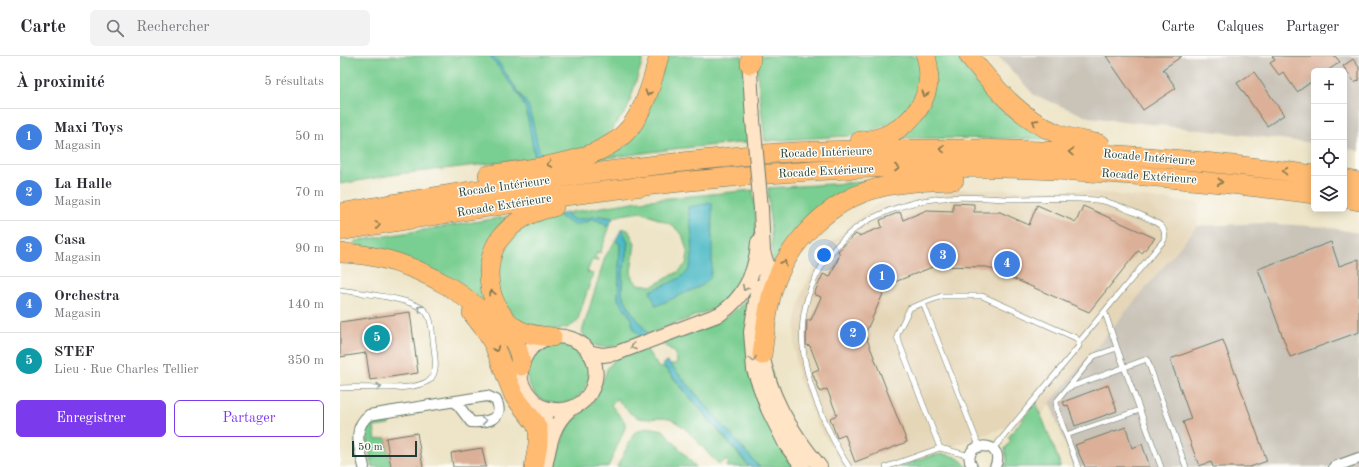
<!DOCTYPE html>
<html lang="fr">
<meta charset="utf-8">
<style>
body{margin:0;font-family:"Old Standard TT",serif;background:#f2f2f3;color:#2b2b33}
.controls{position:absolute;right:12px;top:12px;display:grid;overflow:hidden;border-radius:6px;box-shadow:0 2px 10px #0003}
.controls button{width:36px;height:36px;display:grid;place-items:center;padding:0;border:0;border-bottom:1px solid #e1e1e2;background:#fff;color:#2b2b33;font:20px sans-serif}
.scale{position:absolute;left:12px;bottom:10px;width:65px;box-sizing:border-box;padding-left:4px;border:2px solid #1f3d34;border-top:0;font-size:11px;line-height:14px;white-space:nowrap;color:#1f3d34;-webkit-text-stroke:3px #fdfcf7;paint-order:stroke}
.you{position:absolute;left:484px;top:199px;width:14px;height:14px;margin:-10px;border:3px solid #fff;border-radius:50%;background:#1a73e8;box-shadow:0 0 0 6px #1a73e833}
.badge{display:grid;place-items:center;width:26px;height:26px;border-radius:50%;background:#7c3aed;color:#fff;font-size:13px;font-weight:700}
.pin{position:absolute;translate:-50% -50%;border:2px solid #fff;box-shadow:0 1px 4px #0006}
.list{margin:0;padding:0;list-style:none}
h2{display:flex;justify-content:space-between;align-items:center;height:52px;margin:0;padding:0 16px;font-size:17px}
h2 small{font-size:13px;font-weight:400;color:#7c7c81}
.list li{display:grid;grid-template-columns:26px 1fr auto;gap:12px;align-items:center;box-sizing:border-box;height:56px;padding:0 16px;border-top:1px solid #e1e1e2}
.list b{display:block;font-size:15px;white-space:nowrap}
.list p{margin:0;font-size:13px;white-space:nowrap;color:#7c7c81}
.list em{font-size:13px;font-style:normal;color:#7c7c81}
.actions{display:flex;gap:8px;padding:12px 16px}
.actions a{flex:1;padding:9px 0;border:1px solid #7c3aed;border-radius:6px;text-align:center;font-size:14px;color:#7c3aed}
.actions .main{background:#7c3aed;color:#fff}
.icon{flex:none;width:22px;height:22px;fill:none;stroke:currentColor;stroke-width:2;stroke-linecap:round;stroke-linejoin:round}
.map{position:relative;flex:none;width:1019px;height:411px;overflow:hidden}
header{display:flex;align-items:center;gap:24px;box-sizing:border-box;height:56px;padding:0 20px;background:#fff;border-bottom:1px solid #e1e1e2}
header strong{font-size:19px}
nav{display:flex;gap:22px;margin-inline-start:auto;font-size:14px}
.search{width:280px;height:36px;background:#f2f2f3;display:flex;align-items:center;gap:10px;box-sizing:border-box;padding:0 14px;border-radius:6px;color:#7c7c81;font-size:15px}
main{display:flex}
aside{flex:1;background:#fff}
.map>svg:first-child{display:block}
.built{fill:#e5d6b7}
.industrial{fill:#c9c3b8}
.green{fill:#79ce91;stroke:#4c8662;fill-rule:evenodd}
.water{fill:#4cb9c6;stroke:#367b7d}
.building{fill:#dcb098}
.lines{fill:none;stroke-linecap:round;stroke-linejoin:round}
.lane-casing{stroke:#677868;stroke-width:6}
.street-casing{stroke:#677868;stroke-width:12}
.secondary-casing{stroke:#677868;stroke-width:16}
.highway-casing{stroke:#677868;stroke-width:20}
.lane{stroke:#fff;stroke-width:5}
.street{stroke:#fff;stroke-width:10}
.secondary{stroke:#ffe4c6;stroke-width:14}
.highway{stroke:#ffbb71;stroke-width:19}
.secondary-bridge-casing{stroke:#677868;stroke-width:16;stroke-linecap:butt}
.secondary-bridge{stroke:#ffe4c6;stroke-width:14}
.oneway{stroke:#84764f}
.oneway2{stroke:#8f907d}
.oneway3{stroke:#8f9e9a}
.labels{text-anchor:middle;stroke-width:3;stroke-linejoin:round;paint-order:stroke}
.street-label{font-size:12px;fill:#1f3d34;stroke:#fdfcf7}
</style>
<header>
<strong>Carte</strong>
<div class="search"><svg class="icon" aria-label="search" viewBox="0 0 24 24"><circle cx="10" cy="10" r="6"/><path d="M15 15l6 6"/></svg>Rechercher</div>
<nav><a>Carte</a><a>Calques</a><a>Partager</a></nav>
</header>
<main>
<aside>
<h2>À proximité<small>5 résultats</small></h2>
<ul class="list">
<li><span class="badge" style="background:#3f7fe0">1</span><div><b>Maxi Toys</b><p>Magasin</p></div><em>50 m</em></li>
<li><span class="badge" style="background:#3f7fe0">2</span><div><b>La Halle</b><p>Magasin</p></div><em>70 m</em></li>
<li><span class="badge" style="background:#3f7fe0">3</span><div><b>Casa</b><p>Magasin</p></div><em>90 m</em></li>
<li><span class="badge" style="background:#3f7fe0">4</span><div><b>Orchestra</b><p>Magasin</p></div><em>140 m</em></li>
<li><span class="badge" style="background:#0f9aa8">5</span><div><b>STEF</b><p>Lieu · Rue Charles Tellier</p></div><em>350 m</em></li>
</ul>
<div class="actions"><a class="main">Enregistrer</a><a>Partager</a></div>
</aside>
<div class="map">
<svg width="1019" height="411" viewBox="0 0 1019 411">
<rect width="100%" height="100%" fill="#fdfcf7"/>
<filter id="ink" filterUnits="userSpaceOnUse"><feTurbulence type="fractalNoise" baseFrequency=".025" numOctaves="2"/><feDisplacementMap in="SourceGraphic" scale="8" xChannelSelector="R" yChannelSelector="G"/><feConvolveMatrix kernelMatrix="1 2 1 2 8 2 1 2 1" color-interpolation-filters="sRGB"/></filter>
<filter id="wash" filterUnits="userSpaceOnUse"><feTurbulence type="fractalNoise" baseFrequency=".012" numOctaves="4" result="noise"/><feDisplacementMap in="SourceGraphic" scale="16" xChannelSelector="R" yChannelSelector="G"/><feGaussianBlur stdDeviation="0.9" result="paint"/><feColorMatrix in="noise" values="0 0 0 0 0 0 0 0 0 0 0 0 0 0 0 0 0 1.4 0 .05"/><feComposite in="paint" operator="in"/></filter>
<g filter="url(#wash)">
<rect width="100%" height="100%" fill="#eee5c8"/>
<path class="built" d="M613,133L743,135L860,147L857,170L702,358L556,411H504L477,368L458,321L454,291L456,263L463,234L474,211L488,190L510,169L534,150L554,140L582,135Z"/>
<path class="industrial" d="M658,0H1019V95L1004,92V15H974V87L748,61L694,39Z
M922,167L986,171L1019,177V411H734L710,347L857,170Z"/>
<path class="green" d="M0,0H304L287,54L267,79L236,98L58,118L0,128Z
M324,0H402L409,86L333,93L244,105L273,93Z
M418,0H581L584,27L567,59L524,79L425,85L417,17Z
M593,0H624L716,83L558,82Z
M569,123L516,137L434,222L428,132Z
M413,134L416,165L415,183L402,228L381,250L308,278L291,255L282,238V222L288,187L282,172L288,174L295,187L291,216L294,224L298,228L312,230L338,216L346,208L348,198L342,178L330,168L301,156L281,159L273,162L260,160L233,164L226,157L299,145ZM348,151L363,229L311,235C321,230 335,226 344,219C359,209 350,166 348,151Z
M177,159L153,187L156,258L15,192V185Z
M217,159L234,168C251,165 257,159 269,173L260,197L257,196L255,202L258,203L257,205L252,204L247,216L253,218L237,266L227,272L207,275L180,268L159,243L157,207L162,191L184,168Z
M276,184L280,189L278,243L290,260L294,273L301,281C281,288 255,302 242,276L265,201Z
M411,237L456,411H419L331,309L337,307L335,296L319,286C353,277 390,268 411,237Z
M187 317a31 31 0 1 1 62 0a31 31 0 1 1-62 0Z
M300,294H307L319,312L324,311L409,411H386L389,407L386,404L379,408C363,395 353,375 334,365C321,358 307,367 295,360C288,357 282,348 277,343L271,349L285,366V372L268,411H215L227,370L252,347L259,336L267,313L275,303Z
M696,346L719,405L720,411H665L667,405L665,393L671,384L668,382Z
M51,362L49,369L34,371L36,384L46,382L51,411H32L26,375L33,364Z
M308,371L323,374L356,411H277L294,377Z
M602,398C613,400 620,401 627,411H559L586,401Z"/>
<path class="water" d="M150,0H154L189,51L201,103H195L186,53L179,39Z
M372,147V210L370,222L363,229L316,250L310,235C321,230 335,226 344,219C359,209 350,166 348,151Z
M226,157L234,164L260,160L273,162L268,171C257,159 248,166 234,169L217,159Z
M282,172L288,187L282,222V238L291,255L308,278L301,281L294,273L290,260L278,243L280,189L276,184Z
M328,306L419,411H410L322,308Z"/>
<g id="blocks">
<path class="building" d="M766,0H842L823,13L836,32L803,54Z
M932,0H995L1000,6L987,15H974V24L957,36L943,16L939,19L930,7L935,4Z
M1013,3L1019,11V25L1018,24L1015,27L1003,10Z
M914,16L944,59L927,70L897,27Z
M613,147L634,148V156H660L689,169L697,149L736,166L743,150L815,182L802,197L798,195L749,256L647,211L595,210L547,229L525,278L567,386L515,406L505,379L497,382L490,362L497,359L487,333L480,336L472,316L479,313L470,290L466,289L467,264H471L481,241L474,238L483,218L490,221L500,198L498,195L516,178L519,180L542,171L540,164L560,156L563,164L587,154L613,155Z
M991,186L999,210L1019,203V276L950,301L918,213Z
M70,256L78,317L30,324L26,297L0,301V266Z
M883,284L927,405L910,411H873L871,406L859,410L843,366L851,363L830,303Z
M768,329L777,355L735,370L728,349L725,350L723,346Z
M786,371L792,392L802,388L810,411H745L735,389Z
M77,377L83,411H51L46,382Z
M142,392L146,411H113L111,397Z"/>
</g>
</g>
<g filter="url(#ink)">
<use href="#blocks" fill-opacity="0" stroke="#677868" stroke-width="1"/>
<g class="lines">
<defs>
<path id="lane" d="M0,234C18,237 75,242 86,256C93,264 92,281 94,292C95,303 98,315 90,324C68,338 26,329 0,332
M583,247L639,390
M777,292L821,411
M728,332L807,303L846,411
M726,379L800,354
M630,400L600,392L557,281L558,276L570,252L602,240H642L736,282L739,286V290L653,393
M509,411C495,390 485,367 476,344C458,295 455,254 483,208C497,187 515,169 539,159C552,153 567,148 582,145C609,139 639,142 666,143C698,143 731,141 763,145C773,147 813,163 821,170C825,174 825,179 824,184L739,286
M546,411L600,392
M738,411L717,354L716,346L754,300L777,292L765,257"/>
<path id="street" d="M24,411C20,392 11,373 29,359L147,340L156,344C166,363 146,367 131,366L115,345
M632,411C618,384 668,383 655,411
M994,411L1019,402"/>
<path id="secondary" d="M409,0L413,64
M421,153L423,195L427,208L423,244
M418,231L411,276L414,314L428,353L446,389L463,411
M421,291C428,339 450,374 480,411
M248,296L263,299L277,297L380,258C405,241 416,216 418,186
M198,349C253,374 277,300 232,283C224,280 216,279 208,282C195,286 185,296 182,309C175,336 196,340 204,359C208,369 206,379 204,389
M205,411C210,388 211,370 230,353"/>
<path id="highway" d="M629,0C654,30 678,61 716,77C729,83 746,85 760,88
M410,8L411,0
M520,85C564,83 599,44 586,0
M148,119C194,111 267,108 294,66C307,46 313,23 319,0
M1004,123L1019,126
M1004,142L1019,145
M0,157C140,132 282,110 424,98C473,94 523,94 572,93C707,92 840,100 974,119
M0,175C176,145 353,119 532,112C680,107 828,119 974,138
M0,197C38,198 76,211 108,230C128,242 146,259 164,273C175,285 180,294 181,310
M132,257L146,275L154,289L174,340L195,367L198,374V388L194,411
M212,281C200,280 189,279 179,274C148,257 139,207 162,180C176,163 193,155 214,151
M422,299C425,277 427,254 433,233C448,186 490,144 538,132C563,126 588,125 614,124"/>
</defs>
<use href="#lane" class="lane-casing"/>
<use href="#street" class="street-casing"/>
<use href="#secondary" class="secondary-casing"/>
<use href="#highway" class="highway-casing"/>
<use href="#lane" class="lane"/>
<use href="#street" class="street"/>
<use href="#secondary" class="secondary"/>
<use href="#highway" class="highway"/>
<defs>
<path id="secondary-bridge" d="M413,64L421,153"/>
</defs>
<use href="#secondary-bridge" class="secondary-bridge-casing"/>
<use href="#secondary-bridge" class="secondary-bridge"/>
</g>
<defs><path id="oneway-chevron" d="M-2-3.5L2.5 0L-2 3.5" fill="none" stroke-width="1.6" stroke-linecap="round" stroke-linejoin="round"/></defs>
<g class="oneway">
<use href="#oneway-chevron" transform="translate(308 37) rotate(109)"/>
<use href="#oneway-chevron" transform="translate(585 38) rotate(109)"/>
<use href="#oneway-chevron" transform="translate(695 66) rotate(-148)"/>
<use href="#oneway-chevron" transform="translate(602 93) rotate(179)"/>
<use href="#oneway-chevron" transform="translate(731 96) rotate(-177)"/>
<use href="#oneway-chevron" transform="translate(209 108) rotate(170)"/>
<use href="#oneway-chevron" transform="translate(557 112)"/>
<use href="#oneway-chevron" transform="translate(945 115) rotate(-172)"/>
<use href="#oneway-chevron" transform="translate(880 126) rotate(6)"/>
<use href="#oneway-chevron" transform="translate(38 169) rotate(-10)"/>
<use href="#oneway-chevron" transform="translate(444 207) rotate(-61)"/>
<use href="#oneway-chevron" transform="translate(152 237) rotate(-102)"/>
<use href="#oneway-chevron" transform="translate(156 293) rotate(66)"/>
</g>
<g class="oneway2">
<use href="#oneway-chevron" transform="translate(405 232) rotate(117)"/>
<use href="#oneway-chevron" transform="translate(293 291) rotate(160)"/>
<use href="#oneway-chevron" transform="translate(413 303) rotate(81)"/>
</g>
<g class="oneway3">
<use href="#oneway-chevron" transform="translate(80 252) rotate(-148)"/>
<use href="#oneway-chevron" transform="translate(39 331)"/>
<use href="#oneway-chevron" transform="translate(144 365) rotate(-9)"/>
</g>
</g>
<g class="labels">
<g class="street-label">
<text transform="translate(486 96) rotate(-2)" y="4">Rocade Intérieure</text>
<text transform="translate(809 101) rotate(5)" y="4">Rocade Intérieure</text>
<text transform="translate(486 115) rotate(-3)" y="4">Rocade Extérieure</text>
<text transform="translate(809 120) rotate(4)" y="4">Rocade Extérieure</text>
<text transform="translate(164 130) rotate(-8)" y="4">Rocade Intérieure</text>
<text transform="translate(164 149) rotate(-9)" y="4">Rocade Extérieure</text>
</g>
</g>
</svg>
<div class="controls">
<button>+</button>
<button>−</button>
<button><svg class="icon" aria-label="locate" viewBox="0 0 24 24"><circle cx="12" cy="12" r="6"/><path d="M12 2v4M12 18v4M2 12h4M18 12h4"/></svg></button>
<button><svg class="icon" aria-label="layers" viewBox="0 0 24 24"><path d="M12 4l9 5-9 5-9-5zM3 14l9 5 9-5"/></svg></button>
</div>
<div class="scale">50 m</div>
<div class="you"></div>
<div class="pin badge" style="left:542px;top:221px;background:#3f7fe0">1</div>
<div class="pin badge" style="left:513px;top:278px;background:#3f7fe0">2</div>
<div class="pin badge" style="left:603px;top:200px;background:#3f7fe0">3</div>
<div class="pin badge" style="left:667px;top:208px;background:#3f7fe0">4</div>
<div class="pin badge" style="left:37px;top:282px;background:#0f9aa8">5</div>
</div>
</main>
